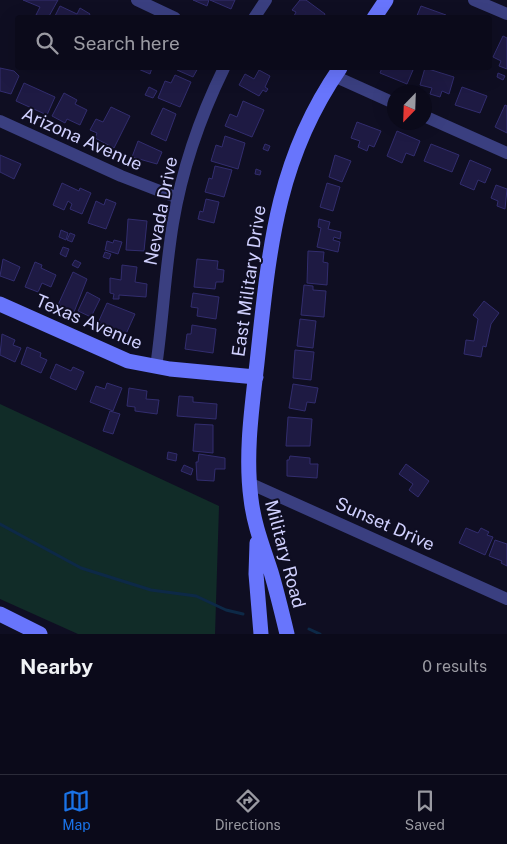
<!DOCTYPE html>
<style>
body{margin:0;font-family:"Public Sans",sans-serif;background:#141323;color:#f1f3f6}
.compass{position:absolute;left:387px;top:85px;width:45px;height:45px;border-radius:50%;background:#0b0a1a;box-shadow:0 5px 20px #0002;rotate:203deg}
.list{margin:0;padding:0;list-style:none}
h2{display:flex;justify-content:space-between;align-items:center;height:65px;margin:0;padding:0 20px;font-size:21px}
h2 small{font-size:16px;font-weight:400;color:#9a9aa2}
.icon{flex:none;width:28px;height:28px;fill:none;stroke:currentColor;stroke-width:2;stroke-linecap:round;stroke-linejoin:round}
.map{position:relative;flex:none;width:507px;height:634px;overflow:hidden}
.search{position:absolute;background:#0b0a1a;box-shadow:0 5px 20px #0002;left:15px;right:15px;top:15px;height:55px;display:flex;align-items:center;gap:12px;box-sizing:border-box;padding:0 18px;border-radius:5px;color:#9a9aa2;font-size:19px}
.sheet{height:140px;background:#0b0a1a}
nav{display:flex;justify-content:space-around;align-items:center;box-sizing:border-box;height:70px;border-top:1px solid #2b2b39;background:#0b0a1a;font-size:14px;color:#9a9aa2}
nav a{display:grid;justify-items:center;gap:2px}
nav .on{color:#1a73e8}
.map>svg:first-child{display:block}
.green{fill:#112c28}
.lines{fill:none;stroke-linecap:round;stroke-linejoin:round}
.stream{stroke:#0d2947;stroke-width:3}
.building{fill:#1e1a43;stroke:#322d6e}
.street{stroke:#3a3f80;stroke-width:12}
.secondary{stroke:#6875fc;stroke-width:15}
.labels{text-anchor:middle;stroke-width:4;stroke-linejoin:round;paint-order:stroke}
.street-label{font-size:18px;fill:#d0d0fe;stroke:#0f0e22}
</style>
<div class="map">
<svg width="507" height="634" viewBox="0 0 507 634">
<rect width="100%" height="100%" fill="#0f0e22"/>
<path class="green" d="M0,404L219,506L215,634H78L0,599Z"/>
<g class="lines">
<path class="stream" d="M0,524L81,568L151,590L196,596L226,610L243,614
M309,629L320,634"/>
</g>
<path class="building" d="M23,0H58L48,18L36,15L40,7Z
M193,0H209L207,6Z
M210,0H235L231,9Z
M300,0H306L325,14L323,18H293L296,12L292,10Z
M60,6L77,14L80,8L90,14L88,18H54Z
M421,6L446,15L447,18H416Z
M503,36L507,38V69L499,66L501,61L493,57Z
M0,68L14,71L19,76L11,94L0,91Z
M136,68H152L150,74Z
M178,68H198L193,77L177,70Z
M382,68H409L413,70L407,84L380,73Z
M425,68L454,77L449,94L442,91L440,97L430,94L432,88L420,85Z
M259,70L270,76L265,87L268,89L266,92L263,90L259,96L239,85L245,74L254,79Z
M498,73L505,76L503,80L497,77Z
M175,75L191,82L180,107L158,98L165,81L171,83Z
M24,83L55,97L47,115L16,101Z
M149,87L157,91L153,98L145,95Z
M462,87L487,96L480,113L455,105Z
M64,93L77,100L75,104L87,110L80,125L67,119L65,123L52,116Z
M243,101L264,110L252,137L225,126L230,114L237,117Z
M505,105L507,106V133L495,127Z
M111,107L130,116L114,148L95,138L97,133L90,130L96,119L103,122Z
M163,108L176,114L166,141L151,134Z
M357,122L381,131L374,147L369,145L367,151L358,147L360,141L351,138Z
M397,131L420,141L414,156L406,153L402,163L387,156Z
M225,136L245,143L238,169L211,161L216,145L222,147Z
M138,141L162,152L157,164L132,157Z
M265,144L270,146L268,151L263,149Z
M431,144L459,155L452,172L424,161Z
M0,155L21,164L14,179L0,172Z
M335,155L351,161L342,182L329,177Z
M470,160L491,169L485,183L478,180L474,190L460,184Z
M215,166L232,170L224,197L205,192L209,178L212,179Z
M256,169L261,171L260,175L255,174Z
M62,183L79,191L80,188L91,193L82,214L70,209L72,204L68,201L64,210L53,205Z
M327,183L340,187L333,211L320,207Z
M496,185L507,189L505,209L497,206L498,201L491,198Z
M106,199L116,203L106,229L88,223L96,201L104,205Z
M206,199L219,202L214,223L198,219L200,211L203,212Z
M128,219L147,221L144,251L126,250Z
M319,219L330,222L328,229L341,232L340,239L334,237L333,240L340,242L338,252L317,247L321,228L318,227Z
M61,230L68,233L66,240L59,237Z
M70,233L75,235L72,242L67,240Z
M114,240L122,242L118,254L105,250L107,241L113,243Z
M63,247L69,249L66,257L60,254Z
M308,251L324,252L323,262L328,263L327,285L307,283Z
M105,252L111,254L109,259L103,257Z
M3,259L20,267L14,281L0,276Z
M197,259L218,261L217,269L224,270L223,282H216L215,289L194,287Z
M75,260L81,263L78,268L72,265Z
M35,262L42,265L41,268L56,275L51,287L42,283L38,292L25,287Z
M122,265L137,267L135,282L147,284L146,297L119,295V299H113L114,294L110,293V278L121,280Z
M73,272L87,279L74,312L58,305Z
M304,285L313,286V290L326,291L324,317L301,315Z
M87,292L100,299L91,317L78,311Z
M193,293L219,297L216,319L197,316L198,308L191,307Z
M484,301L499,313L491,324L486,347L483,346L481,357L464,354L466,340L474,341L478,319L473,315Z
M107,303L135,314L126,334L98,323Z
M300,319L316,321L313,348L297,346Z
M192,325L216,329L213,353L185,349L187,334H191Z
M2,334L15,340L13,345L21,348L15,362L0,355Z
M27,347L41,353L40,357L47,360L41,373L21,364Z
M295,350L314,352L311,380L293,378Z
M56,364L71,371L73,367L84,372L76,390L50,378Z
M107,383L122,388L113,411L90,402L96,386L105,389Z
M293,384L318,388L315,403L307,402L305,411L289,408Z
M129,388L147,391L146,399L159,400L157,414L135,411V407L127,406Z
M179,396L193,397V402L217,404L216,419L177,416Z
M110,411L120,414L113,434L103,431Z
M288,417L312,419L310,446H286Z
M195,424L213,425V453L193,451Z
M168,452L177,454L176,461L167,459Z
M199,454L225,458V469H215L214,481L197,480L196,462H198Z
M290,456L310,458V464H318L317,478L287,476V460H289Z
M406,464L429,481L418,497L409,490L413,484L399,474Z
M184,465L193,469L191,475L181,471Z
M466,528L478,533L481,528L489,532L487,535L493,537L485,555L459,543Z
M495,540L507,544V566L501,563L502,561L489,556Z"/>
<g class="lines">
<path class="street" d="M137,0L175,18
M474,0L507,14
M254,18L266,0
M334,76L394,103
M424,116L507,153
M0,121L121,176L178,198
M156,367C163,319 165,271 173,223C182,169 200,117 224,68
M249,483L507,599"/>
<path class="secondary" d="M374,18L386,0
M0,304L128,361L170,369L256,377
M257,543L256,574L261,634
M0,614L40,634
M287,634C282,613 277,592 271,572C263,547 254,525 251,499C245,454 252,407 257,363C269,253 275,162 340,68"/>
</g>
<g class="labels">
<g class="street-label">
<text transform="translate(82 139) rotate(24)" y="6">Arizona Avenue</text>
<text transform="translate(161 211) rotate(-79)" y="6">Nevada Drive</text>
<text transform="translate(249 281) rotate(-82)" y="6">East Military Drive</text>
<text transform="translate(89 322) rotate(23)" y="6">Texas Avenue</text>
<text transform="translate(385 524) rotate(24)" y="6">Sunset Drive</text>
<text transform="translate(285 554) rotate(75)" y="6">Military Road</text>
</g>
</g>
</svg>
<svg class="compass" viewBox="-18 -18 36 36"><path d="M0-13l5 13h-10z" fill="#e53935"/><path d="M0 13l5-13h-10z" fill="#9a9aa2"/></svg>
<div class="search"><svg class="icon" aria-label="search" viewBox="0 0 24 24"><circle cx="10" cy="10" r="6"/><path d="M15 15l6 6"/></svg>Search here</div>
</div>
<section class="sheet">
<h2>Nearby<small>0 results</small></h2>
<ul class="list">
</ul>
</section>
<nav>
<a class="on"><svg class="icon" aria-label="map" viewBox="0 0 24 24"><path d="M3 6l6-2 6 2 6-2v14l-6 2-6-2-6 2zM9 4v14M15 6v14"/></svg>Map</a>
<a><svg class="icon" aria-label="directions" viewBox="0 0 24 24"><path d="M12 3l9 9-9 9-9-9zM9 14v-3h6M13 9l2 2-2 2"/></svg>Directions</a>
<a><svg class="icon" aria-label="saved" viewBox="0 0 24 24"><path d="M7 4h10v16l-5-4-5 4z"/></svg>Saved</a>
</nav>
